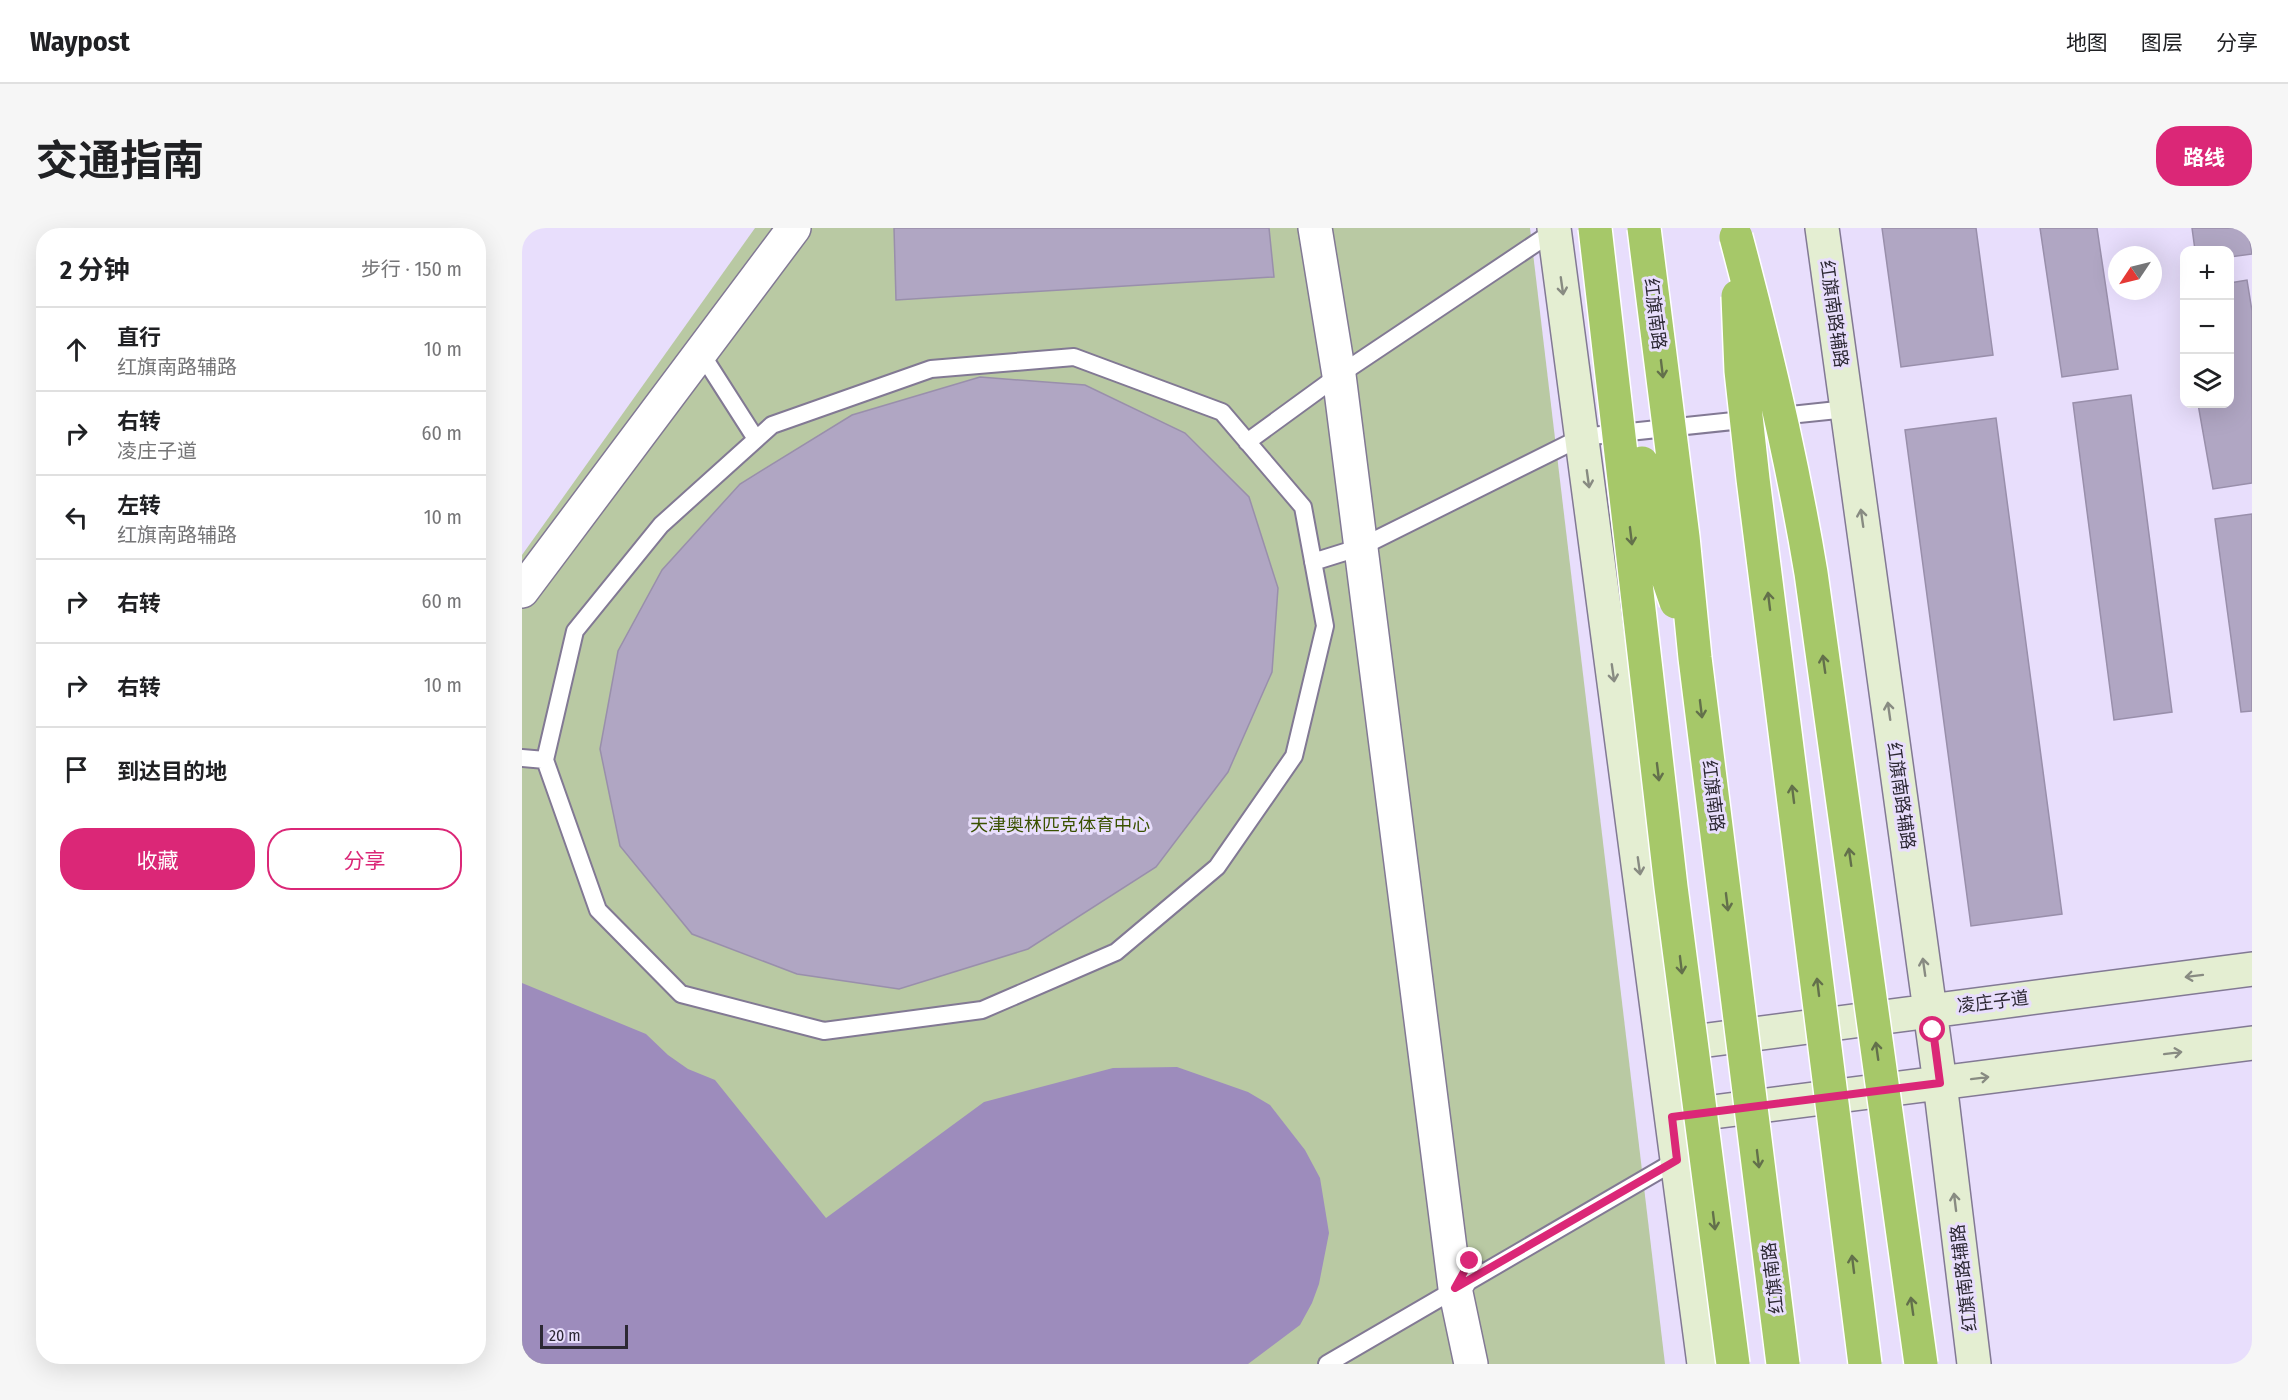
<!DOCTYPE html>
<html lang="zh">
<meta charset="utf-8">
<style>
body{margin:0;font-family:"Fira Sans Condensed","Noto Sans SC",sans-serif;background:#f6f6f6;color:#202124}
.controls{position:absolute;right:18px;top:18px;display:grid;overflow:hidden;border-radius:12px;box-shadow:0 6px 24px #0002}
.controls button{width:54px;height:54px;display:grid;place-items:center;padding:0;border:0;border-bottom:2px solid #e0e0e0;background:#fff;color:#202124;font:30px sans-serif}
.compass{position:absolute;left:1586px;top:18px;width:54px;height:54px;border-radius:50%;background:#fff;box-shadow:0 6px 24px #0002;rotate:235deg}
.scale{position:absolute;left:18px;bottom:15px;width:88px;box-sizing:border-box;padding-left:6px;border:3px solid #2c2833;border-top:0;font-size:16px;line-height:21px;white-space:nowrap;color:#2c2833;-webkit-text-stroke:4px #e8defc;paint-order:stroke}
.stop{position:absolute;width:18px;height:18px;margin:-14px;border:4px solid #db2777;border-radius:50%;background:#fff}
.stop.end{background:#db2777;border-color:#fff;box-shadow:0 2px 6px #0008}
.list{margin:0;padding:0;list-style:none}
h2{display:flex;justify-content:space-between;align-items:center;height:78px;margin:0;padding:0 24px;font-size:26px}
h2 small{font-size:20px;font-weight:400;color:#757577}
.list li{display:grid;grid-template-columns:39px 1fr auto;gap:18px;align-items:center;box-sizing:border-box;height:84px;padding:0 24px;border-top:2px solid #e0e0e0}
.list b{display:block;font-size:22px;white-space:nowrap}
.list p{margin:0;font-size:20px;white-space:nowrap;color:#757577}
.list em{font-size:20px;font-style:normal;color:#757577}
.actions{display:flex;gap:12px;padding:18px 24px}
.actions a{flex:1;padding:14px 0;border:2px solid #db2777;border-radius:24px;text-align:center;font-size:21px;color:#db2777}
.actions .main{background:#db2777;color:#fff}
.icon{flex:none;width:33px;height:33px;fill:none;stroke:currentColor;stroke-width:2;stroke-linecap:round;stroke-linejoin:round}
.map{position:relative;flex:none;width:1730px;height:1136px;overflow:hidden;border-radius:24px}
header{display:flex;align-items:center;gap:36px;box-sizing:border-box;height:84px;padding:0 30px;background:#fff;border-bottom:2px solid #e0e0e0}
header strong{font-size:28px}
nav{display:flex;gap:33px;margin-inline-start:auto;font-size:21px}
.intro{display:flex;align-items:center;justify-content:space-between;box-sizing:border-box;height:144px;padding:0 36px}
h1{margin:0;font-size:42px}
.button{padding:15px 27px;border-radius:24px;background:#db2777;color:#fff;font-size:21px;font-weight:700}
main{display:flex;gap:36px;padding:0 36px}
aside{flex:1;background:#fff;border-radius:24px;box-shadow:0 6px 24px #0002}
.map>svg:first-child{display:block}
.green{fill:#b9c9a3}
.water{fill:#9d8cbc}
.building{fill:#b0a6c3;stroke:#998fab;stroke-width:1.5}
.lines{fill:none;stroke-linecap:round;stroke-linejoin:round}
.lane-casing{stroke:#827994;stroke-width:20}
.street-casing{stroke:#827994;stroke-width:36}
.secondary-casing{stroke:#827994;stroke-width:36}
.lane{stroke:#fff;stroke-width:16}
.street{stroke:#fff;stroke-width:33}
.secondary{stroke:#e4eed2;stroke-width:33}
.highway-bridge-casing{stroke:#fff;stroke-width:36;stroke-linecap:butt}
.highway-bridge{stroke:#a6c869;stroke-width:33}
.oneway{stroke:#888b82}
.oneway2{stroke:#63704b}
.route{stroke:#db2777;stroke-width:8}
.labels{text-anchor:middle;stroke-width:6;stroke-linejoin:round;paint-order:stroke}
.street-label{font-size:18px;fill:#2c2833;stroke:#e8defc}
.park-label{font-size:18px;fill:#3a5100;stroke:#e8defc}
</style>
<header>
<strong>Waypost</strong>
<nav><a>地图</a><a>图层</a><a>分享</a></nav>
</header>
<div class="intro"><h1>交通指南</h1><a class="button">路线</a></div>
<main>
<aside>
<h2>2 分钟<small>步行 · 150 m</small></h2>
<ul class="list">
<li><svg class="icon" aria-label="ahead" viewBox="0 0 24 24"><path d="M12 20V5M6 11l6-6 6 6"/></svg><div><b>直行</b><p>红旗南路辅路</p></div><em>10 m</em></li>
<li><svg class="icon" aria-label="right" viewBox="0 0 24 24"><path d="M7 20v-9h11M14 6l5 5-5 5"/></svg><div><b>右转</b><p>凌庄子道</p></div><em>60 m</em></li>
<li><svg class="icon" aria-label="left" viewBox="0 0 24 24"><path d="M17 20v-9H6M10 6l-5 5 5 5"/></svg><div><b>左转</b><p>红旗南路辅路</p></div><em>10 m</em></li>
<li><svg class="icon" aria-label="right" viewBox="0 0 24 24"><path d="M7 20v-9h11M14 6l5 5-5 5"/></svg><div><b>右转</b></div><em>60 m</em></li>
<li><svg class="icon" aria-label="right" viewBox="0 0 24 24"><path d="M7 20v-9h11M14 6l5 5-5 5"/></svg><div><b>右转</b></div><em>10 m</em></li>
<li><svg class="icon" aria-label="arrive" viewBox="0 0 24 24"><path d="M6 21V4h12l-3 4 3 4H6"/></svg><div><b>到达目的地</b></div></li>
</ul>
<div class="actions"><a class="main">收藏</a><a>分享</a></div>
</aside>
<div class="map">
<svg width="1730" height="1136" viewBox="0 0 1730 1136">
<rect width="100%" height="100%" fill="#e8defc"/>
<path class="green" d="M233,0H1008L1143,1136H0V327Z"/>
<path class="water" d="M0,755L124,806L146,827L166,841L193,852L304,990L462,874L591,840L655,839L726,864L748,877L783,922L798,950L807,1005L797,1056L790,1075L778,1097L726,1136H0Z"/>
<path class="building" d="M372,0H747L752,49L374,72Z
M1360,0H1454L1471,127L1379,139Z
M1518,0H1575L1596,141L1540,149Z
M1670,0H1726L1730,26L1708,29V22H1673Z
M1725,52L1730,83V255L1691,261L1676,176H1708V55Z
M458,149L563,157L663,205L727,269L756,360L750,444L706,544L634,639L506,721L377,761L275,746L170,706L98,618L78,521L96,423L140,342L218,256L330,187Z
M1609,167L1650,484L1592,492L1551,175Z
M1474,190L1540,686L1449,698L1383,202Z
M1730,286V483L1719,484L1693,291Z"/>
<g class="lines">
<defs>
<path id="lane" d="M179,125L234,211
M552,129L700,184L781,279L803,398L772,528L695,639L594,724L460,782L302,803L159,766L76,682L23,532L53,403L139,297L250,197L409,141Z
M725,214L817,147L1032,3
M791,334L839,319L1060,209L1325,181
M0,530L23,532
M805,1136L1155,932"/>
<path id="street" d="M793,0L817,147L933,1060
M0,363L272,0
M944,1040L933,1060L949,1136"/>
<path id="secondary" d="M1032,0L1182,1136
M1300,0L1418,855L1452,1136
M1140,818L1730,741
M1152,889L1730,815"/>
</defs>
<use href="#lane" class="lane-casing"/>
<use href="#street" class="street-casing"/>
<use href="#secondary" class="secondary-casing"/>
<use href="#lane" class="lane"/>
<use href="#street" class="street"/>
<use href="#secondary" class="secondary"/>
<defs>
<path id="highway-bridge" d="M1073,0L1149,659L1211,1136
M1122,0L1161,309L1173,430L1261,1136
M1214,9C1244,121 1270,231 1289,345L1399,1136
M1216,68L1219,143L1231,251L1343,1136
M1120,235L1137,324L1154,374"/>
</defs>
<use href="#highway-bridge" class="highway-bridge-casing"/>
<use href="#highway-bridge" class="highway-bridge"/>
</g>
<defs><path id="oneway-shaft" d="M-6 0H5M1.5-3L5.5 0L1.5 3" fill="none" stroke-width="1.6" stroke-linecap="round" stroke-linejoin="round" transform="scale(1.5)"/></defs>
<g class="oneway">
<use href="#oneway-shaft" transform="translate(1040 58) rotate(82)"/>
<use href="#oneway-shaft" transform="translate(1066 251) rotate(82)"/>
<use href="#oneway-shaft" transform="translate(1340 290) rotate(-98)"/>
<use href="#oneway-shaft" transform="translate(1091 445) rotate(82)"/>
<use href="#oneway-shaft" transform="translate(1367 483) rotate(-98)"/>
<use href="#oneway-shaft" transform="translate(1117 638) rotate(82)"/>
<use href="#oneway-shaft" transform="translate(1402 739) rotate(-98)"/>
<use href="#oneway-shaft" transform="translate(1672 748) rotate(173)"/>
<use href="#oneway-shaft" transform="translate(1651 825) rotate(-7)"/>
<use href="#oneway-shaft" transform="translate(1458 850) rotate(-7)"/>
<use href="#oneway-shaft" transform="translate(1433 974) rotate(-97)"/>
</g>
<g class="oneway2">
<use href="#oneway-shaft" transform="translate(1140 141) rotate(83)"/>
<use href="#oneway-shaft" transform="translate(1109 308) rotate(83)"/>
<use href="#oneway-shaft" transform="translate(1247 373) rotate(-97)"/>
<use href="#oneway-shaft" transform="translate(1302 436) rotate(-98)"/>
<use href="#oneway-shaft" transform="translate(1179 481) rotate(83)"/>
<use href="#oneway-shaft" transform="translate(1136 544) rotate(83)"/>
<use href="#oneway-shaft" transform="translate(1271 566) rotate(-97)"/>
<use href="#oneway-shaft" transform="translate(1328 629) rotate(-98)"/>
<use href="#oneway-shaft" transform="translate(1205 674) rotate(83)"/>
<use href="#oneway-shaft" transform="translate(1159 737) rotate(83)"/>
<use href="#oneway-shaft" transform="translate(1296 759) rotate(-97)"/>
<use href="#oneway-shaft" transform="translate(1355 823) rotate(-98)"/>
<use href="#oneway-shaft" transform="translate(1236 931) rotate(83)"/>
<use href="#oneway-shaft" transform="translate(1192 993) rotate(83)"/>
<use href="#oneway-shaft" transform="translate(1331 1036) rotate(-97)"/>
<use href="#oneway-shaft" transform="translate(1390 1078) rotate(-98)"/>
</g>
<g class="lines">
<path class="route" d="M948,1033L933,1060L1155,932L1150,889L1418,855L1411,802"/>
</g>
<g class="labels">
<g class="street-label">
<text transform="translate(1133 86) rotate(83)" y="6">红旗南路</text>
<text transform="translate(1312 86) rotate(82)" y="6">红旗南路辅路</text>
<text transform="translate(1191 568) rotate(83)" y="6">红旗南路</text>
<text transform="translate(1379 568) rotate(82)" y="6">红旗南路辅路</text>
<text transform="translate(1471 774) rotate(-7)" y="6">凌庄子道</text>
<text transform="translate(1251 1050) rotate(-97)" y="6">红旗南路</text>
<text transform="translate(1442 1050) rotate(-97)" y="6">红旗南路辅路</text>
</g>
<g class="park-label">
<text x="538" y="603">天津奥林匹克体育中心</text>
</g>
</g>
</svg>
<div class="controls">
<button>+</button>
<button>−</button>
<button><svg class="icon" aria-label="layers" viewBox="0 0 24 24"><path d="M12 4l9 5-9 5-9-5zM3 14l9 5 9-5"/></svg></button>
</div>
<svg class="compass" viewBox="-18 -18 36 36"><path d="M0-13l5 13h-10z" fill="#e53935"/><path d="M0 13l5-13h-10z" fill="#757577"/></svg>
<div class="scale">20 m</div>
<div class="stop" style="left:1411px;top:802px"></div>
<div class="stop end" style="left:948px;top:1033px"></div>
</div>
</main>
